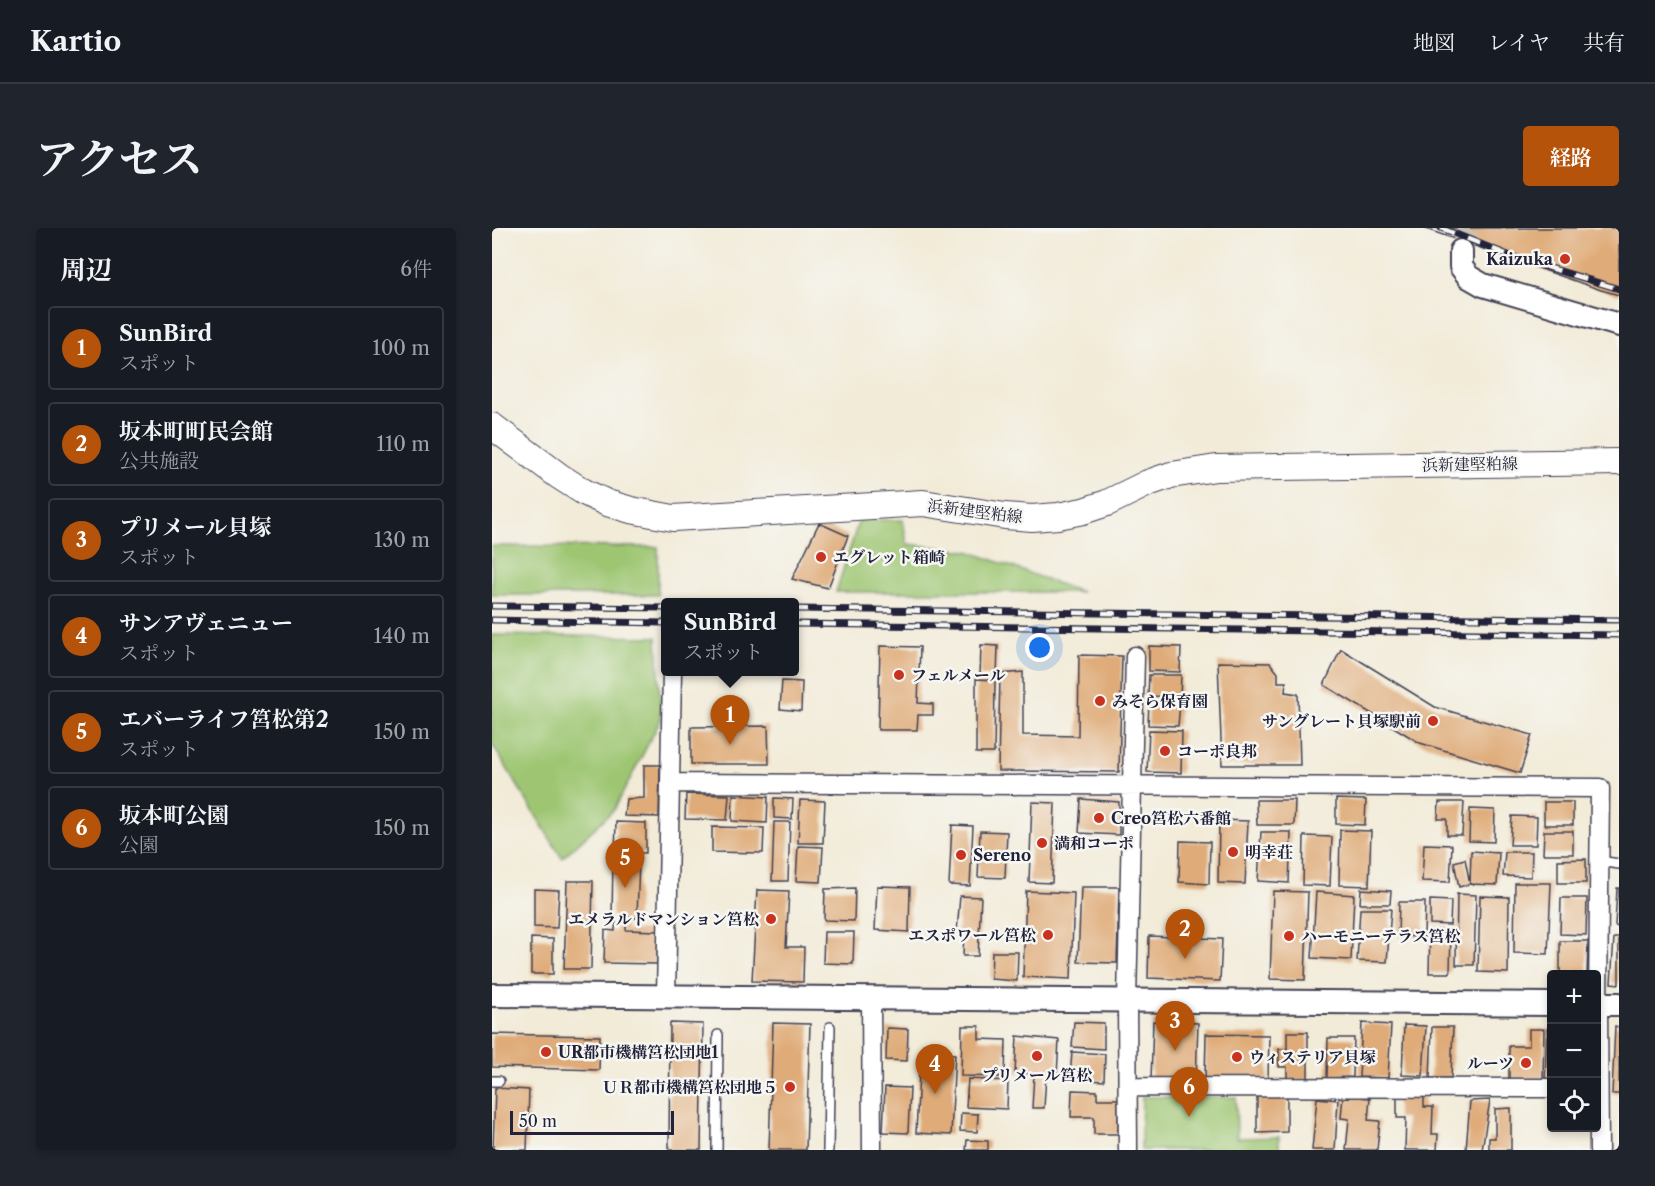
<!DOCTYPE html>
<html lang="ja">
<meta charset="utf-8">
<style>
body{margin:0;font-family:"Libre Caslon Text","Noto Serif JP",serif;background:#20242c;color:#f1f3f6}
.controls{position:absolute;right:18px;bottom:18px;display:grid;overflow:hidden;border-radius:6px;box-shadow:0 3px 9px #0003}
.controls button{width:54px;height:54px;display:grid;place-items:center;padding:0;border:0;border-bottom:2px solid #363941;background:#171b24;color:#f1f3f6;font:30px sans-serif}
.scale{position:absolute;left:18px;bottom:15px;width:164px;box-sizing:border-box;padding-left:6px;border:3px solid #22223b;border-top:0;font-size:16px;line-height:21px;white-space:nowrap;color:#22223b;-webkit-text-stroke:4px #f6f6f2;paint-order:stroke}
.you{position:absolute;left:548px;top:420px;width:21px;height:21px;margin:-15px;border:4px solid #fff;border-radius:50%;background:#1a73e8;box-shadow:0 0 0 9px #1a73e833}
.badge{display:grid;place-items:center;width:39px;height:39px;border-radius:50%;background:#b45309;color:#fff;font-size:20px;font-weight:700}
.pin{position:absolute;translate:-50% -50px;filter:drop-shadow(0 2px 3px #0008)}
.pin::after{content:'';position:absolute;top:32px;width:21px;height:18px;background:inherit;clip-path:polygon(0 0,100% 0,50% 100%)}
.popup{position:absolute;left:169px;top:370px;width:138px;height:78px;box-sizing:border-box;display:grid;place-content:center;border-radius:6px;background:#171b24;filter:drop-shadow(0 2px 4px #0005);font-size:20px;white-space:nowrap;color:#9ea1a6}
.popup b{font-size:22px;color:#f1f3f6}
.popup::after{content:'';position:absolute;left:50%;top:100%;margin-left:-12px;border:12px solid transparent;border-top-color:#171b24}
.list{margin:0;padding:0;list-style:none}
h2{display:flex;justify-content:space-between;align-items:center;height:78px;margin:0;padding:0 24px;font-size:26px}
h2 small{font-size:20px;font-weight:400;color:#9ea1a6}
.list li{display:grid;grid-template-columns:39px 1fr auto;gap:18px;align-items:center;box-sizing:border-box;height:84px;margin:0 12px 12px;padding:0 12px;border:2px solid #363941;border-radius:6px}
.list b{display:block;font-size:22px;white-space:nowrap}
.list p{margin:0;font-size:20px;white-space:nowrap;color:#9ea1a6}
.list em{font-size:20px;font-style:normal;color:#9ea1a6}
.icon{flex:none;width:33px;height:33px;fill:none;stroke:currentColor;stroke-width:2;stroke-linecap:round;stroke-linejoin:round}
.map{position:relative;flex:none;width:1127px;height:922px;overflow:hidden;border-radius:6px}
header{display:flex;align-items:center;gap:36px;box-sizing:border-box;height:84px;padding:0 30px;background:#171b24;border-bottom:2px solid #363941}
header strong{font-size:28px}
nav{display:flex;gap:33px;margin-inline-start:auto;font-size:21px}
.intro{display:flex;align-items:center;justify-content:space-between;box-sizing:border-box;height:144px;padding:0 36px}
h1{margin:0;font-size:42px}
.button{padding:15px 27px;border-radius:6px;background:#b45309;color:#fff;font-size:21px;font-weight:700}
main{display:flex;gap:36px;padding:0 36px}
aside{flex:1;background:#171b24;border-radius:6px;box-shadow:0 3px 9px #0003}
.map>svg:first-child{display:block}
.green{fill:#9ec672;stroke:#607456;stroke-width:1.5}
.building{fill:#dfab78}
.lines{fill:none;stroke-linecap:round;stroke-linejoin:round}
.tertiary-tunnel{stroke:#c8c3b9;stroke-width:22;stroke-dasharray:22 11;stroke-linecap:butt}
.service-casing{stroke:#414053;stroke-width:12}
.minor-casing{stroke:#414053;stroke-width:21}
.tertiary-casing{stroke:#414053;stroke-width:26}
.secondary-casing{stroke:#414053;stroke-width:28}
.service{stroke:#fff;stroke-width:9}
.minor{stroke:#fff;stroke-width:18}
.tertiary{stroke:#fff;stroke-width:22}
.secondary{stroke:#fff;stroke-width:26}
.rail-casing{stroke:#22223b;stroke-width:7}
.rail{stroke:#f6f6f2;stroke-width:4.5;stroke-dasharray:14;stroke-linecap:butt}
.poi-dot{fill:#c8321e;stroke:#f6f6f2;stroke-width:2}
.labels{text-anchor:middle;stroke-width:5;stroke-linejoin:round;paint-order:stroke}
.poi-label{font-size:16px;font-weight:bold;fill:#22223b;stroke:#f6f6f2;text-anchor:start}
.street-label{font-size:16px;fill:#22223b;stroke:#f6f6f2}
</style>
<header>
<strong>Kartio</strong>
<nav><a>地図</a><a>レイヤ</a><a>共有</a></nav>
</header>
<div class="intro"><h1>アクセス</h1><a class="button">経路</a></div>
<main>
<aside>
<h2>周辺<small>6件</small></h2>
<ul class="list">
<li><span class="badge">1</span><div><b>SunBird</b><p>スポット</p></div><em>100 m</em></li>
<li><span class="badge">2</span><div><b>坂本町町民会館</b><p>公共施設</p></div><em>110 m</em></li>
<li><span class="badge">3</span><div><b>プリメール貝塚</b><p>スポット</p></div><em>130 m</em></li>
<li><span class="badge">4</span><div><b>サンアヴェニュー</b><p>スポット</p></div><em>140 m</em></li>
<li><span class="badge">5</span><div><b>エバーライフ筥松第2</b><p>スポット</p></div><em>150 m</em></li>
<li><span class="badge">6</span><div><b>坂本町公園</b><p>公園</p></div><em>150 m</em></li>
</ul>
</aside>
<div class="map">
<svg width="1127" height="922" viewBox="0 0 1127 922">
<rect width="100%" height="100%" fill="#f6f6f2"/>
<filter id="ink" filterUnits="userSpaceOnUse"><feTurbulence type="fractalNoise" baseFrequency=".0167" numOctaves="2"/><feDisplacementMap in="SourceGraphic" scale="12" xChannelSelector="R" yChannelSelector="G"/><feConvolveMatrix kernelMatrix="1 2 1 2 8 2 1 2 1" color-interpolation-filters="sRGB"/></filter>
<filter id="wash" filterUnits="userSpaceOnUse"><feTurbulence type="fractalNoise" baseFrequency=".008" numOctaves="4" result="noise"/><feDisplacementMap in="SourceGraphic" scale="24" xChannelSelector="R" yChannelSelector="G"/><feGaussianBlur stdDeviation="1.35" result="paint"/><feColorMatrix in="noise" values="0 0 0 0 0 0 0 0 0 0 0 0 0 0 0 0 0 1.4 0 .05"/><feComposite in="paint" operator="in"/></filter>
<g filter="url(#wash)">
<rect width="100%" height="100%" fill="#f2ebd8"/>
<path class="green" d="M367,292H411L415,316L476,323L589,364H344Z
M0,318L166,319V367H0Z
M0,407L165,409L169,491L122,582L70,630L0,516Z
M650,869H744L745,910L787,909V922H649Z"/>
<g id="blocks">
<path class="building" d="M931,0H1127V67L1109,62Z
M327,295L356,308L336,360L300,351Z
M489,417L506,418L505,448H488Z
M388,418L428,419L426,475L441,476V487H426L425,502H386Z
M657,418L689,419L688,444L657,443Z
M849,421L943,479L1040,507L1028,545L928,515L832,457Z
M587,427L630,428L627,544L506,543L508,446L531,444V507L586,508Z
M726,434L778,435L786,445V454H794L793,464L806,466L808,537H730Z
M657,447H689L688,469L656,468Z
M484,451L503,452L502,525H484Z
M290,453L310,454L309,483L288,481Z
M657,473L688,474L686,498L656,497Z
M276,498L277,536H199V499Z
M657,502L690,503L689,545L655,544Z
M152,537H168L167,589L132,588L134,571L152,570Z
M194,566L237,567L235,592L193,591Z
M241,567L276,569L275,595L240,593Z
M282,570L301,571L300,591L282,590Z
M589,571L627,574V607L587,605Z
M844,571L874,572L873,597L844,596Z
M308,572L333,573L331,615H306Z
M764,572H803L802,597H765Z
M540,574L563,575L560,655L537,654Z
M947,574H972L970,607H955V591H946Z
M1052,574H1081V597H1052Z
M978,581L1003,582L1002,614L977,613Z
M1020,588L1045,589L1044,617H1018Z
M727,592L756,593L753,656L726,655Z
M124,594L154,595V625L123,624Z
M282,594H298L296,653H280Z
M460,597L481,598L478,658L457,657Z
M220,599L272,600L271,625L220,624Z
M848,602L879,603L877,658L847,657Z
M488,603L515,604L513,650L486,649Z
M1052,603H1081V626H1051Z
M769,604H799L797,655L766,653Z
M812,608L840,609L838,658L811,657Z
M688,613L718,614L717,656L687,654Z
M932,616L960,617L958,654L930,653Z
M306,618L331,619L329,654L304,653Z
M979,623L1007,625L1005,657L978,656Z
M1013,624H1040L1039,649L1011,648Z
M121,630L147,631L145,690L134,689V702L166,703L165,736L112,735L113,702L123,703L124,689H120Z
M973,631L978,656L967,659L962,634Z
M1094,631V655H1066V632Z
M75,653H101L99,741H72Z
M1023,655H1059L1056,726L1022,725Z
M385,658L418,659L417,704L383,702Z
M589,659H627L625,735L586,734Z
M363,660L362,693L332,692L333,661Z
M1125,660H1127V699L1123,698Z
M42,661L67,662L65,700L42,699Z
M869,661L899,663L898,676H868Z
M265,662L297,663L294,719H312L311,754L260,753Z
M534,663L582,665L579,751L531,749Z
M781,663L816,664L813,752L778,751Z
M824,664L862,667L859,732L820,730Z
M965,666L984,667L982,737H964Z
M468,668L489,669L486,728H471L472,704H465Z
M988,668L1017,669L1016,745L986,744Z
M1069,670H1095L1094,707L1068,706Z
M938,672L959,673L958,697L938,696Z
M907,674H933L932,709L906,708Z
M868,681H899L895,734L865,733Z
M938,702H959L958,745H937Z
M332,704H362L361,736L331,735Z
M657,708L730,711L728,753L656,750Z
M39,710L61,711V746H39Z
M1122,710H1127V756L1119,755Z
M1068,713H1096L1095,746H1068Z
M500,724H526L525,753L499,751Z
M661,793L706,795L704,853L659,852Z
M582,794L612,795V821L580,819Z
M178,795L211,796L209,922H177Z
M281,795L318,796L314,922H277Z
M870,795L899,797L896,850L867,849Z
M912,797L934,798L931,848L910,847Z
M470,798H487V811L514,812L513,849L469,848Z
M1123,798L1127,799V866H1120Z
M940,799H961L959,850H938Z
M395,800L416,801L415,833L394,832Z
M1037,801H1052L1051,851L1017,852V818H1037Z
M1055,801H1060V853H1053Z
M795,804H816V852L795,853V839H787V821H795Z
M0,806L108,808L107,842L0,839Z
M714,806L777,807L776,851H713Z
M525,808L567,812L565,847H554L552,880H540L542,846L523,845Z
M836,810H862L861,849L835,850Z
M580,824L613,826L612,853L578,851Z
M428,825L463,826L459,907L424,905Z
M476,851L516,853L515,881L474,879Z
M393,859L418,860L416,905L391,904Z
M3,860L37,862L35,922H1Z
M580,862L605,863V871H626V906H602V889H579Z
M795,867V904L765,905V868Z
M851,868L878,870L876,892L888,893L885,922H854L857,891L849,890Z
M905,868H932V879H941L940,906H946L945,922H913L914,890H905Z
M825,870L846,872L843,922H820Z
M998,872L990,922H974L978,873Z
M1019,880V922H997V910H1003V881Z
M469,885L486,886L485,904L468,903Z
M475,912L496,913V922H474Z"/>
</g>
</g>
<g filter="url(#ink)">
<use href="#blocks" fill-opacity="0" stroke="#414053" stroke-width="1.5"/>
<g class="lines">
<path class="tertiary-tunnel" d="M969,23L976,0"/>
<defs>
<path id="service" d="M1107,633L1127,636
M0,853H7
M225,922L226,807
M336,922L338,799"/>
<path id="minor" d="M180,444L178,555L1108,560L1106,776L1107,922
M174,768L178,555
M379,770L380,922
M636,859L1060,860
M636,922L635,772L643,428"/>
<path id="tertiary" d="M969,23V39L977,49L991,57L1127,97
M0,767L1060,776
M1104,776H1127"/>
<path id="secondary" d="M0,198L67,248L92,264L115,275L139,282L181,290L431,275L513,288L540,290L566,288L591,283L615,275L656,255L679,247L724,240L1127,234"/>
</defs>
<use href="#service" class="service-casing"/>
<use href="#minor" class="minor-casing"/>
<use href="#tertiary" class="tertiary-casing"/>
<use href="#secondary" class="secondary-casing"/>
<use href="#service" class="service"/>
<use href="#minor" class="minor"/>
<use href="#tertiary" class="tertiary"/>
<use href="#secondary" class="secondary"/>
<defs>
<path id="rail" d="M949,0L1016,27L1127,61
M0,378L174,380
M302,381L1127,392
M0,392L174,395
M302,396L1127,407"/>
</defs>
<use href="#rail" class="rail-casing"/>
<use href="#rail" class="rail"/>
</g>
</g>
<g class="poi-dot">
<circle cx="1073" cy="31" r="6"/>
<circle cx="329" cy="329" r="6"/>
<circle cx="407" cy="447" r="6"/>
<circle cx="608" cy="473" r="6"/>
<circle cx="941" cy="493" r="6"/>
<circle cx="673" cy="523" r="6"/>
<circle cx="607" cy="590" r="6"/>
<circle cx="550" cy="615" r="6"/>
<circle cx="741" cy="624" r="6"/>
<circle cx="469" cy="627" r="6"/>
<circle cx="279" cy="691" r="6"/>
<circle cx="556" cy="707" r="6"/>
<circle cx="797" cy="708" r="6"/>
<circle cx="54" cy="824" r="6"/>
<circle cx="545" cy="828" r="6"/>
<circle cx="745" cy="829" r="6"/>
<circle cx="1034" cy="835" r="6"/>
<circle cx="298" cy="859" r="6"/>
</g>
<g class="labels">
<g class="poi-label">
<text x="1061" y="37" text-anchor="end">Kaizuka</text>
<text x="341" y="335">エグレット箱崎</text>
<text x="419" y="453">フェルメール</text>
<text x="620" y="479">みそら保育園</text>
<text x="929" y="499" text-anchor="end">サングレート貝塚駅前</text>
<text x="685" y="529">コーポ良邦</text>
<text x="619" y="596">Creo筥松六番館</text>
<text x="562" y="621">満和コーポ</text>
<text x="753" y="630">明幸荘</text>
<text x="481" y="633">Sereno</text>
<text x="267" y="697" text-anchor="end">エメラルドマンション筥松</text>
<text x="544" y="713" text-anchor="end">エスポワール筥松</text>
<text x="809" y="714">ハーモニーテラス筥松</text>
<text x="66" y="830">UR都市機構筥松団地1</text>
<text x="757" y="835">ウィステリア貝塚</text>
<text x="1022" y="841" text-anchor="end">ルーツ</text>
<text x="545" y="853" text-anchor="middle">プリメール筥松</text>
<text x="286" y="865" text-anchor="end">ＵＲ都市機構筥松団地５</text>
</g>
<g class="street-label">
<text transform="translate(978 236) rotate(-1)" y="6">浜新建堅粕線</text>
<text transform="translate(483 283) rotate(7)" y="6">浜新建堅粕線</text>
</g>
</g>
</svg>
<div class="controls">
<button>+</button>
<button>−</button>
<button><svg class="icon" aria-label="locate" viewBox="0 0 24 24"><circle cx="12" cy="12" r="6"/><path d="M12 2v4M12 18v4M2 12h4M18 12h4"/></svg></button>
</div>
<div class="scale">50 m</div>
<div class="you"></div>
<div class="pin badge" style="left:238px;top:517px">1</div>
<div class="popup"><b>SunBird</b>スポット</div>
<div class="pin badge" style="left:693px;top:731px">2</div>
<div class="pin badge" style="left:683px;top:823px">3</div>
<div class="pin badge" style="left:443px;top:866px">4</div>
<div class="pin badge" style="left:133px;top:660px">5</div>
<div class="pin badge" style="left:697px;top:889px">6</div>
</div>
</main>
